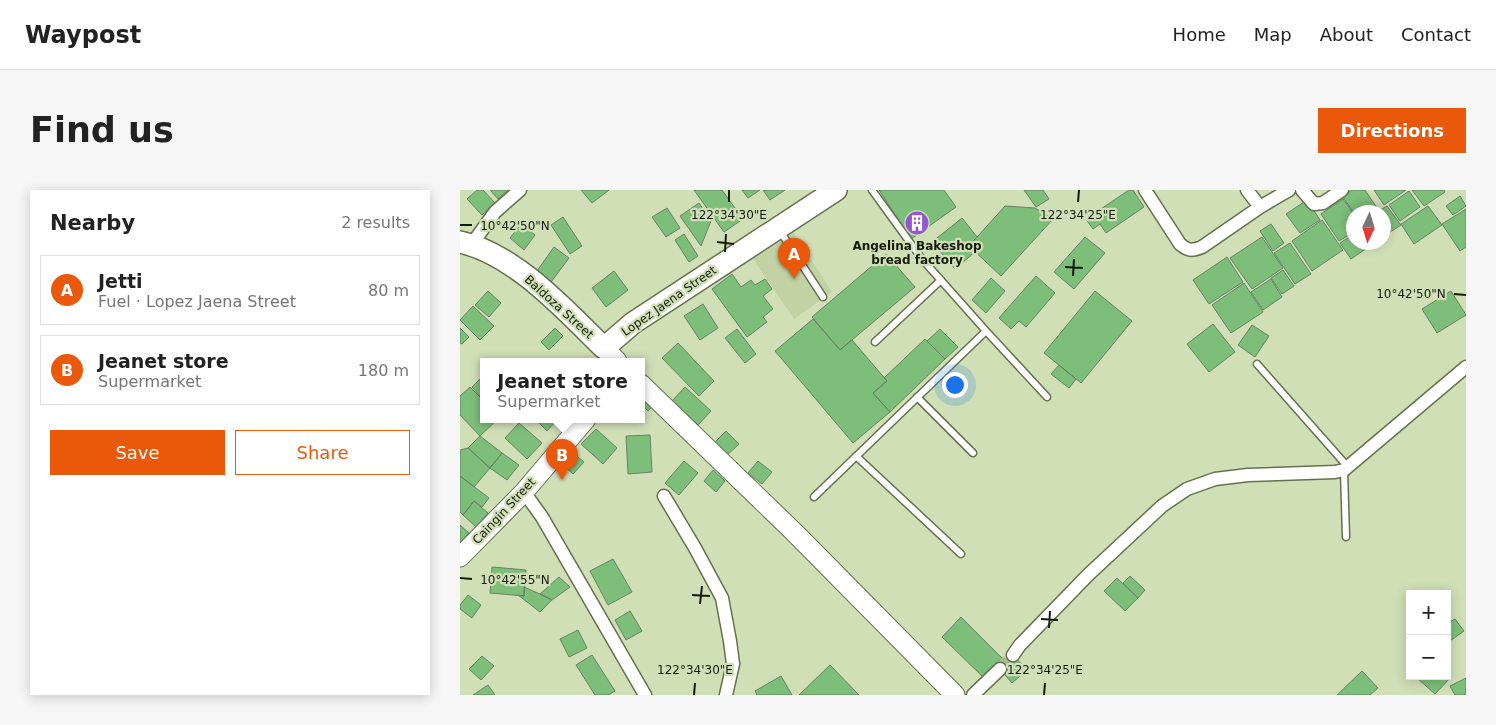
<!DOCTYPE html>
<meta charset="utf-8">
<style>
body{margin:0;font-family:"DejaVu Sans",sans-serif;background:#f6f6f6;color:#222}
.controls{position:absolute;right:15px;bottom:15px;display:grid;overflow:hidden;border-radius:0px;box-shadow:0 2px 12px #0003}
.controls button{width:45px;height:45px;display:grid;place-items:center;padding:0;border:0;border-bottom:1px solid #e0e0e0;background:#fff;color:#222;font:25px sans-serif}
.compass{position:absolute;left:886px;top:15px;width:45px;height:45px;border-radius:50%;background:#fff;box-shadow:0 2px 12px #0003;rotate:184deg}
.you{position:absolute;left:494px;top:194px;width:18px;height:18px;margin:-12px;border:4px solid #fff;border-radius:50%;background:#1a73e8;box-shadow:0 0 0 8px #1a73e833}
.badge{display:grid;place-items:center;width:32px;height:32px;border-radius:50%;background:#ea580c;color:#fff;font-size:16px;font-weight:700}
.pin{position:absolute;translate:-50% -41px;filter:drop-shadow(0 1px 2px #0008)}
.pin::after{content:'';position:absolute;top:26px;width:18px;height:15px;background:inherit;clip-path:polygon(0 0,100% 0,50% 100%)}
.popup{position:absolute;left:20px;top:168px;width:165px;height:65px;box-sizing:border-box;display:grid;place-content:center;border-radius:0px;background:#fff;filter:drop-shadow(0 1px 4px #0005);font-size:16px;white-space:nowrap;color:#767676}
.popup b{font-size:19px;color:#222}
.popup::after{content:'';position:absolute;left:50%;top:100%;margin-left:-10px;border:10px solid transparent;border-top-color:#fff}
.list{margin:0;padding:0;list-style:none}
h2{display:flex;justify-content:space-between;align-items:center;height:65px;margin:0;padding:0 20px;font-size:21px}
h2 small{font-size:16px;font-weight:400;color:#767676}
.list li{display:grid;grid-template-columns:32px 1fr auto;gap:15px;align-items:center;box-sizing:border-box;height:70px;margin:0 10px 10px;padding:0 10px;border:1px solid #e0e0e0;border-radius:0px}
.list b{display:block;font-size:19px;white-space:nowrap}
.list p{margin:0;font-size:16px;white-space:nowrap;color:#767676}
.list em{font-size:16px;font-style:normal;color:#767676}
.actions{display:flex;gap:10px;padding:15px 20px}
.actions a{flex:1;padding:11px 0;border:1px solid #ea580c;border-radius:0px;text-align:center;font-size:18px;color:#ea580c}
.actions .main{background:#ea580c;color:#fff}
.map{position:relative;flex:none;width:1006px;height:505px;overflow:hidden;border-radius:0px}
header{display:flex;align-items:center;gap:30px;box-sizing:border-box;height:70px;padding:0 25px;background:#fff;border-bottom:1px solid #e0e0e0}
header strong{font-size:24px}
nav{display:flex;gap:28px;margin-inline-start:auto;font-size:18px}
.intro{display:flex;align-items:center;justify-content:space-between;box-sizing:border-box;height:120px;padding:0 30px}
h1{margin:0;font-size:35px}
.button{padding:12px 22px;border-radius:0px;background:#ea580c;color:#fff;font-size:18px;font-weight:700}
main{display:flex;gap:30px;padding:0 30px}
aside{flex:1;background:#fff;border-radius:0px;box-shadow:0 2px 12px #0003}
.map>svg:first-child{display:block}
.built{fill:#c2d2a4}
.building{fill:#7dbf7a;stroke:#668264}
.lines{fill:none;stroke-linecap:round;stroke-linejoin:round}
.street-tunnel{stroke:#abb894;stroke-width:12;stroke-dasharray:12 6;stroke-linecap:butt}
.lane-casing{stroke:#65714c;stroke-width:9}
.street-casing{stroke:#65714c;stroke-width:15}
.secondary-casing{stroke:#65714c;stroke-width:21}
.primary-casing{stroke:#65714c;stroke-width:24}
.lane{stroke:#fff;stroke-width:6}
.street{stroke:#fff;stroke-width:12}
.secondary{stroke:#fff;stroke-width:19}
.primary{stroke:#fff;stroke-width:21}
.ticks{fill:none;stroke:#151a0b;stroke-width:2}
.labels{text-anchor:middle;stroke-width:4.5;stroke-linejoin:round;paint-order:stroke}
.poi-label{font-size:12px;font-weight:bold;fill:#151a0b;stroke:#d1dfb6}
.street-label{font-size:12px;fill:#151a0b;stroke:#d1dfb6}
.ticks-label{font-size:12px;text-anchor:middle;fill:#151a0b;stroke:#d1dfb6;stroke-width:4.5;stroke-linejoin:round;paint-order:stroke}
</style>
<header>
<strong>Waypost</strong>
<nav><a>Home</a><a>Map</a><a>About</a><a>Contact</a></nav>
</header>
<div class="intro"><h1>Find us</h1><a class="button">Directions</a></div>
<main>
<aside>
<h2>Nearby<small>2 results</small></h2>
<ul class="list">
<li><span class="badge">A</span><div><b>Jetti</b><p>Fuel · Lopez Jaena Street</p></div><em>80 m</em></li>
<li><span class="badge">B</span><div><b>Jeanet store</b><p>Supermarket</p></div><em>180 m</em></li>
</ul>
<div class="actions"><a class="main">Save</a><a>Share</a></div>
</aside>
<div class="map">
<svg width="1006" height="505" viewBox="0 0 1006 505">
<rect width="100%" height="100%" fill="#d1dfb6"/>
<path class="built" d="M334,43L372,102L334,129L293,69Z"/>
<path class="building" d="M17,0H23L35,13L22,25L7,9Z
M30,0H48L38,9Z
M121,0H149L132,13Z
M234,0H262L283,29L264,42Z
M282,0H300L288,8Z
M303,0H325L310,10Z
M419,0H484L496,17L451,49Z
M564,0H583L589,9L576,17Z
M669,0H673L684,17L646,43L640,34L633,39L626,29Z
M892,0H905L917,18L910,22L894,23L883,7Z
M914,0H946L924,15Z
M952,0H984L985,2L964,16Z
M949,1L960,17L940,31L929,15Z
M1000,6L1006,16L993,25L986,16Z
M883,9L894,24V42L879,51L861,24Z
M847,10L860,30L840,43L826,24Z
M239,13L251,31L241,56L220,26Z
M545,16L575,18L593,29L541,86L509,56Z
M927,16L941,35L924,46V22H917Z
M968,16L982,35L954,54L941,34Z
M207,18L220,38L206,47L192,27Z
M1006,19V57L1000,61L982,34Z
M103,27L122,56L110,64L91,35Z
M502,28L517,47L509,56L515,62L495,79L472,52Z
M862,30L883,60L852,81L832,51Z
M61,34L75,45L64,60L50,48Z
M811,34L824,53L813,61L800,41Z
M224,44L238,66L229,72L215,50Z
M894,44V52H913V54L891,69L880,53Z
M625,47L645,63L614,99L594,82Z
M802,47L823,78L792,99L770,68Z
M830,53L851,84L835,94L814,63Z
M94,57L109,68L91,92L77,81Z
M426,64L455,97L380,160L352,127Z
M767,67L783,92L749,114L733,90Z
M823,80L834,96L822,104L811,88Z
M154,81L168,100L146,117L132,98Z
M272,84L281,97L291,90L295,95L305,89L312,99L303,106L313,119L303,127L307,132L287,147L252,99Z
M576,86L595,103L566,137L559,131L551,139L539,128Z
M531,88L545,101L526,123L512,110Z
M811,89L822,107L803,120L791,102Z
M784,93L803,122L771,143L752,115Z
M28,101L41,113L29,127L15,115Z
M635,101L672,131L621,193L584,163Z
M991,101L1006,125L977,143L962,119Z
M243,114L258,138L240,150L224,126Z
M13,116L34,136L20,150L0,130Z
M353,129L380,160L392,150L427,191L413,203L430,222L393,253L315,161Z
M753,134L775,162L749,182L727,154Z
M792,135L809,146L795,167L778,155Z
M0,138L9,147L2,154L0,153Z
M95,138L103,146L89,160L81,152Z
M277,139L296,164L285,173L265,148Z
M480,139L498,157L485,169L467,151Z
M465,149L485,169L430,222L413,203L427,191L424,188Z
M218,153L254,191L239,206L202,168Z
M599,175L616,189L609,198L591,184Z
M23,186V207L22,208L12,197Z
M10,197L23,210V229H38L20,246L0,225V206Z
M225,197L251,221L238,235L212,211Z
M181,202L194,215L188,221L181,214Z
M81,229H98L87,241L78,232Z
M59,233L82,253L67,269L45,248Z
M136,239L157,258L143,274L121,254Z
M266,241L279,254L266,266L254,253Z
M190,245L192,282L168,284L166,246Z
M20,246L42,263L30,278L8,258Z
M8,258L30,278L14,297L0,286V260Z
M112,262L124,272L113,284L102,274Z
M42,263L59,275L47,290L30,278Z
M224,271L238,283L219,305L205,293Z
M298,271L312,282L302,294L288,283Z
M253,280L265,291L256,302L244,291Z
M0,286L29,308L22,317L14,311L3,325L0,322Z
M14,311L28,323L16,337L3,325Z
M0,335L9,343L0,353Z
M153,369L172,402L148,415L130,381Z
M32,377L66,380L64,406L30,403Z
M670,386L685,400L678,408L663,393Z
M99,387L110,397L92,410L80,404Z
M657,388L678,408L665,421L644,401Z
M64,397L80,404L92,410L80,422L58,405L64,406Z
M8,405L21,415L12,428L0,419V415Z
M170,421L182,441L166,450L155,430Z
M501,427L544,470L525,489L482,447Z
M995,429L1004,441L987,453V434Z
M118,440L127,458L109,467L100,449Z
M552,464L567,480L552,493L538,477Z
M132,465L155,501L148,505H135L116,475Z
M22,466L34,476L21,490L9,479Z
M370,475L399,505H339Z
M902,481L918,498L910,505H877Z
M987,484L991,487L975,504L957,488L959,486H987Z
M321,486L332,505H297L295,501Z
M1006,488V505H995L990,496Z
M28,495L35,505H13Z"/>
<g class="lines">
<path class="street-tunnel" d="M540,479L553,465"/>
<defs>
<path id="lane" d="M412,0L462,69L526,141L587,207
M320,41L363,107
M415,152L481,90
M797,174L888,277
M457,207L513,263
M396,266L501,364
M884,280L886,347
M354,307L526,141"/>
<path id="street" d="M685,0L720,54C728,61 732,61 742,57L800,17L787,0
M842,0L854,14L863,13L882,0
M800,17L829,0
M12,54L35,22L60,0
M64,302L82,327L185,505
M204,306L235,358L262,408L270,451L273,474L266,505
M553,465L560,455L628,385L702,316L727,299L755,289L788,285L875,282L884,280L1006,177
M513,505L540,479"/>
<path id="secondary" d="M144,158L157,171
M181,194L335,343L495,505
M0,367L64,302L126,229"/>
<path id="primary" d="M0,52C55,64 105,120 144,158L173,133L376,0"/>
</defs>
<use href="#lane" class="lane-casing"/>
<use href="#street" class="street-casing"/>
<use href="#secondary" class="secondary-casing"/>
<use href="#primary" class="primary-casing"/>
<use href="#lane" class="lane"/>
<use href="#street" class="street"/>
<use href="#secondary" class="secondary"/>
<use href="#primary" class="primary"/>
</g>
<path class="ticks" d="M269,12V0M618,12L619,0M0,35H12M257,52L274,54M265,62L266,44M605,77L623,78M613,86L614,69M994,104L1006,105M0,388L12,389M232,405L250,406M240,414L242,396M581,429L598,430M589,438L590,421M234,505L235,493M584,505L585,493"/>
<defs>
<symbol id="building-disc" viewBox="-11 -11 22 22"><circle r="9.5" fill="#9158cf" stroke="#d1dfb6"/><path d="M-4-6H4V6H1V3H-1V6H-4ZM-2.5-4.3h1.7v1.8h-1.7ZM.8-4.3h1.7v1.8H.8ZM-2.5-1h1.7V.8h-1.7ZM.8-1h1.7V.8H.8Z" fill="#fff"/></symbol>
</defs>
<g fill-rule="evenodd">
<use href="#building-disc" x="443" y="19" width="28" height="28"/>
</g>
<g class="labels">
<g class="poi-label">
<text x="457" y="60">Angelina Bakeshop<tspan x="457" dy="14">bread factory</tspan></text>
</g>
<g class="street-label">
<text transform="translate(209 111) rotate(-35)" y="4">Lopez Jaena Street</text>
<text transform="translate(99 117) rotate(42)" y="4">Baldoza Street</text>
<text transform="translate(44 321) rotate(-47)" y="4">Caingin Street</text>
</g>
</g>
<g class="ticks-label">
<text x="269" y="29">122°34'30"E</text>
<text x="618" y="29">122°34'25"E</text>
<text x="55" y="40">10°42'50"N</text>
<text x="951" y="108">10°42'50"N</text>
<text x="55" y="394">10°42'55"N</text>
<text x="235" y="484">122°34'30"E</text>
<text x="585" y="484">122°34'25"E</text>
</g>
</svg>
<div class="controls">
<button>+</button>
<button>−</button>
</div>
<svg class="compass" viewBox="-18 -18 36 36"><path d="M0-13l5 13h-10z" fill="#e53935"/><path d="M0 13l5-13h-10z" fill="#767676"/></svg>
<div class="you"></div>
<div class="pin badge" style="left:334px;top:89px">A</div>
<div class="pin badge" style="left:102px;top:290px">B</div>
<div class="popup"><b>Jeanet store</b>Supermarket</div>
</div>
</main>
